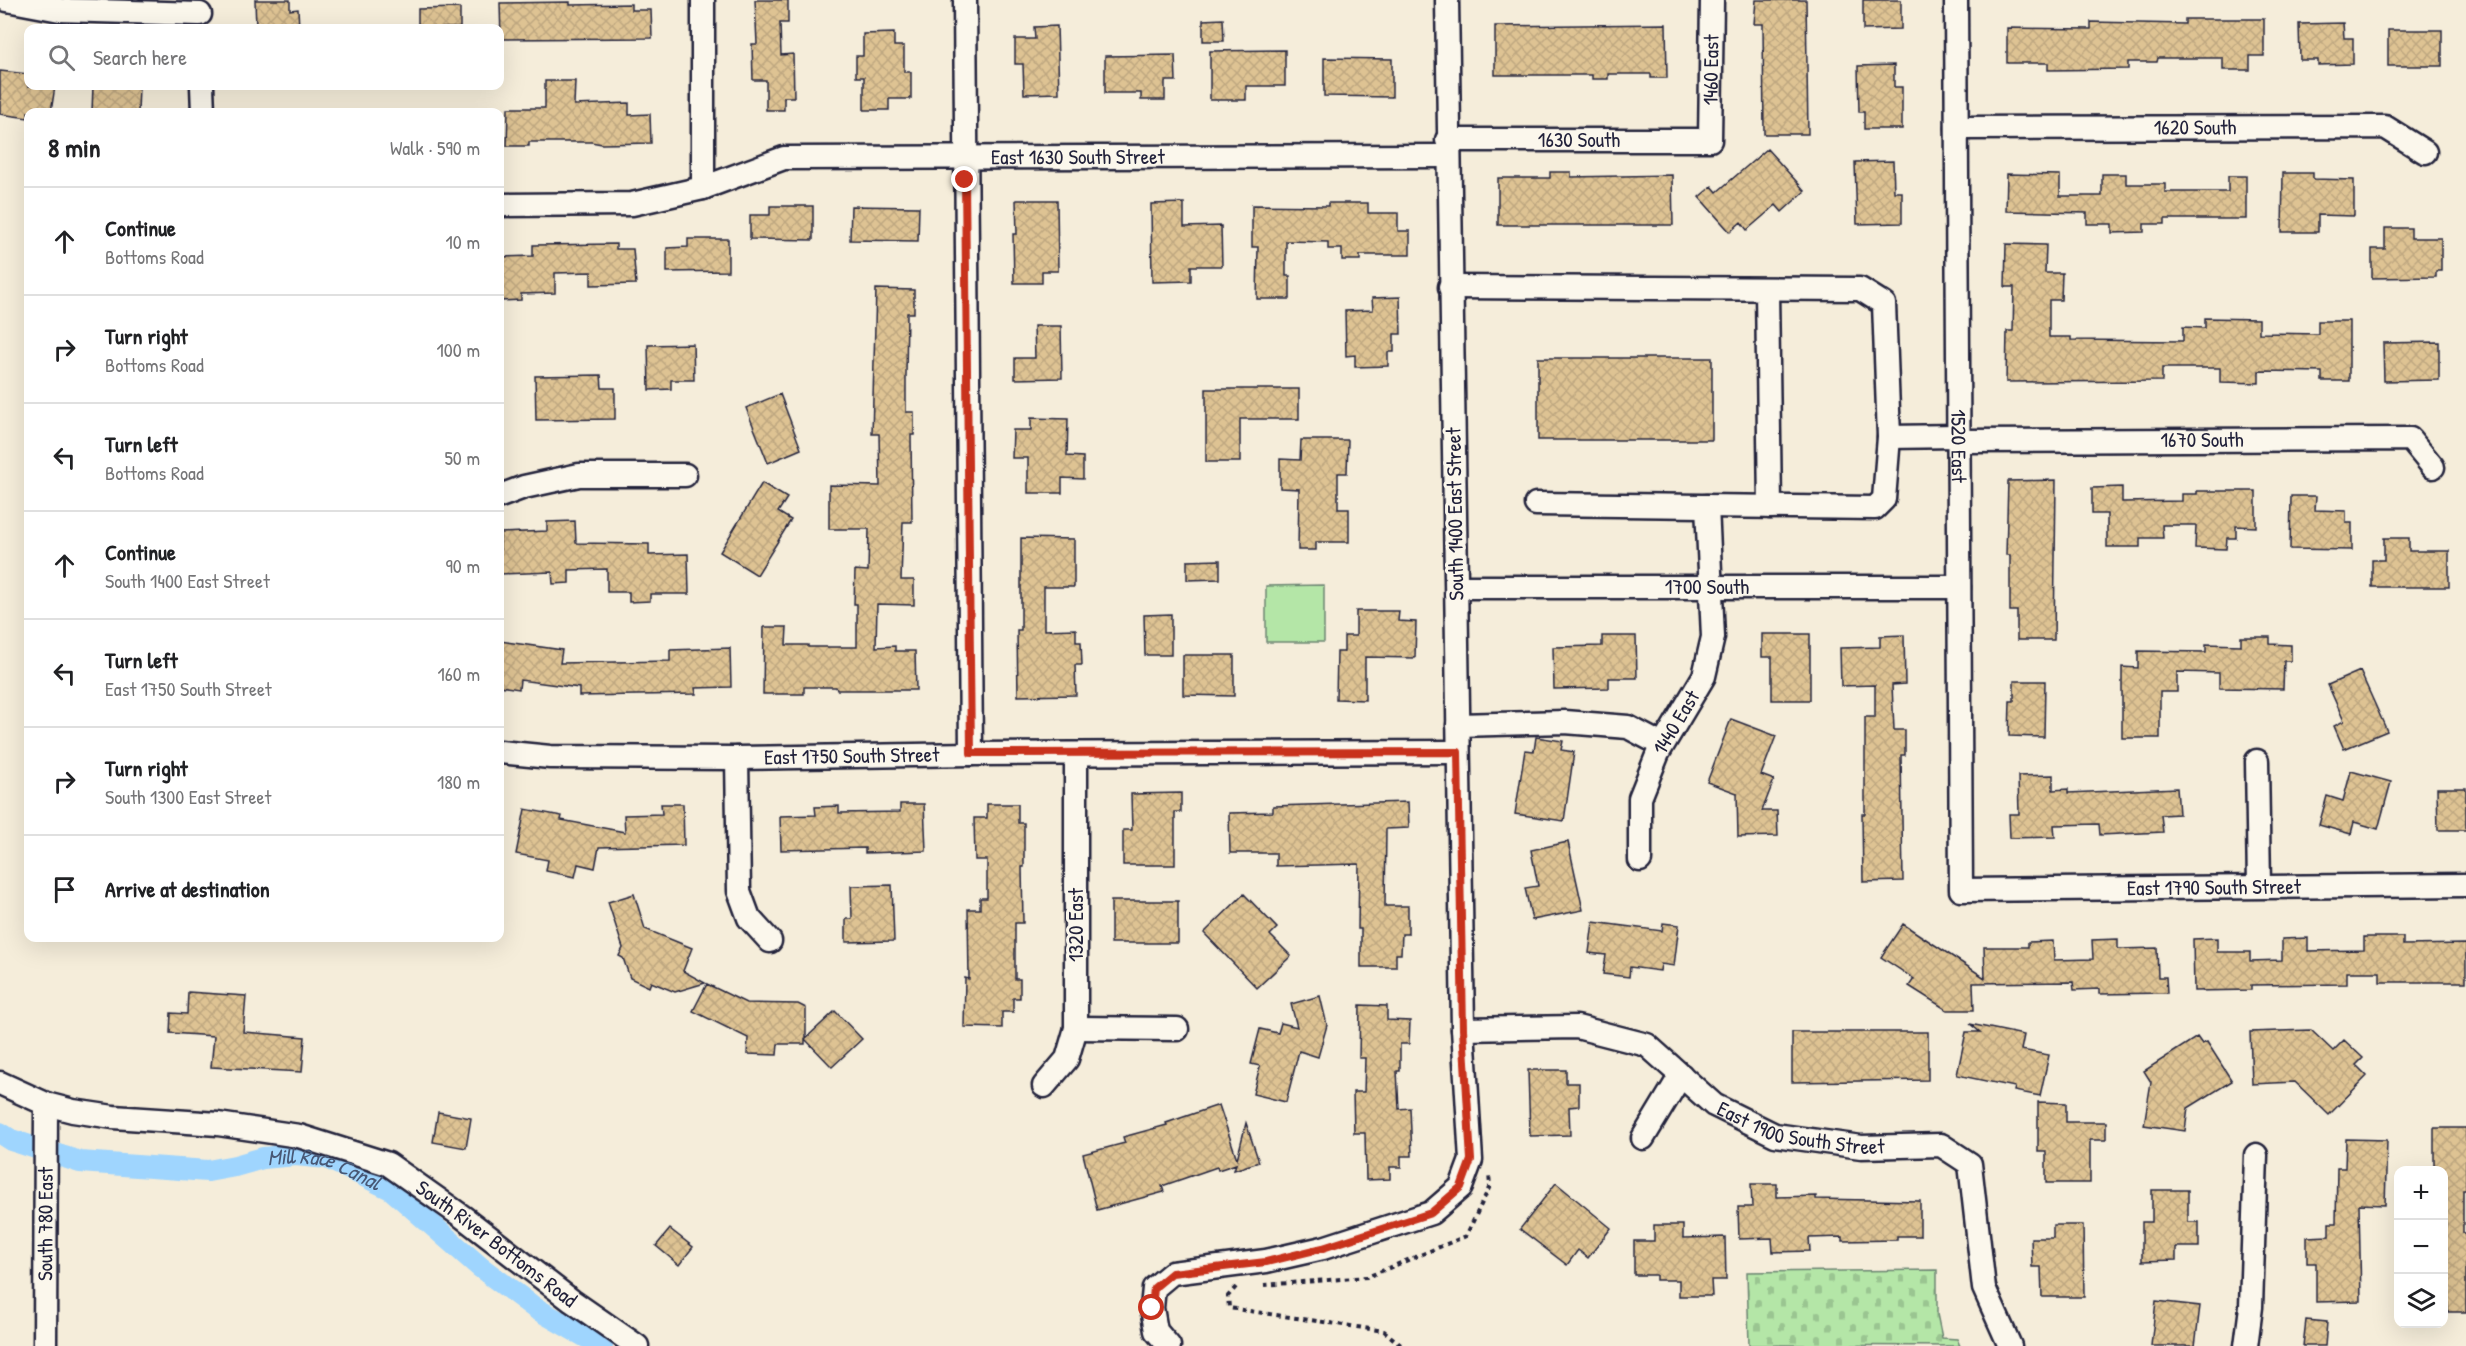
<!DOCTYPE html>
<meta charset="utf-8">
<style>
body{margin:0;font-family:"Patrick Hand",sans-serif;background:#f2f2f2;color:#202124}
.controls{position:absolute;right:18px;bottom:18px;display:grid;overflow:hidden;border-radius:12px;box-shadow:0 6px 24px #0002}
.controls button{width:54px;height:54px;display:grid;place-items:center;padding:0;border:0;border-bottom:2px solid #e0e0e0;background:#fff;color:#202124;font:30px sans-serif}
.stop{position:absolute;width:18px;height:18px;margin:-14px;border:4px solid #c8321e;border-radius:50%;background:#fff}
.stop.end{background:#c8321e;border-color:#fff;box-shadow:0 2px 6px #0008}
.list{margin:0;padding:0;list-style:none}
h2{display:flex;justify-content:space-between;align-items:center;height:78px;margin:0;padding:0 24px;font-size:26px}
h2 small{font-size:20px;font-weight:400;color:#757577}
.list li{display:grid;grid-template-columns:39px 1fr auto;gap:18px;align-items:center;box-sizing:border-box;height:108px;padding:0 24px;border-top:2px solid #e0e0e0}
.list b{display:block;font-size:22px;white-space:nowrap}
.list p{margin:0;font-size:20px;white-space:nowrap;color:#757577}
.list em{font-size:20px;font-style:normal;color:#757577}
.icon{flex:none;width:33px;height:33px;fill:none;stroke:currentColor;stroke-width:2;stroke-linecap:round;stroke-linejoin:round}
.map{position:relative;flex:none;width:2466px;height:1346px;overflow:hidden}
.search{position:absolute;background:#fff;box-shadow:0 6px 24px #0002;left:24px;top:24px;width:480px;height:66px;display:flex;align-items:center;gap:15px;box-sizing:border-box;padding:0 21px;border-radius:12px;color:#757577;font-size:22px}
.panel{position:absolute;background:#fff;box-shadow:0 6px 24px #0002;left:24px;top:108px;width:480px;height:834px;border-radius:12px}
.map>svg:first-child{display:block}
.cemetery{fill:url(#cemetery-stones);stroke:#6b8471;stroke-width:1.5}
.pitch{fill:#b4e6a7;stroke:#6b8471;stroke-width:1.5}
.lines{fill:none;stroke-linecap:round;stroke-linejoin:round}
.canal{stroke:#9fd5fe;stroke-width:22}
.building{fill:url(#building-cross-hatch);stroke:#22223b;stroke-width:1.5}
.minor-casing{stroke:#22223b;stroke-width:27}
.path{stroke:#22223b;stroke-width:4;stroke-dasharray:4.5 4.5;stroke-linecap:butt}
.minor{stroke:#fbf7ec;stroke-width:22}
.route{stroke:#c8321e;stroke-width:8}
.labels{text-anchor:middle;stroke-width:6;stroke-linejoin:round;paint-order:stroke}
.street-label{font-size:21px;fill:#22223b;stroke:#fbf7ec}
.water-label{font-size:22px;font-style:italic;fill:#485876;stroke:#fbf7ec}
</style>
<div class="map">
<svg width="2466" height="1346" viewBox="0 0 2466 1346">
<defs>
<pattern id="cemetery-stones" width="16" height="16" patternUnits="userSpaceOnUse" patternTransform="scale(1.5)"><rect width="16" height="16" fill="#b4e6a7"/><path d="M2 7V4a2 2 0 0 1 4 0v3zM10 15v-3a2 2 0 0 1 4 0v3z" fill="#9ac591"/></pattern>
<pattern id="building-cross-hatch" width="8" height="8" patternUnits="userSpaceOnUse" patternTransform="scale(1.5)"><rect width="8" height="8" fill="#dec393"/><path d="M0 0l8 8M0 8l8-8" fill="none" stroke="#bea780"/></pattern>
</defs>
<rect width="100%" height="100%" fill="#f5edda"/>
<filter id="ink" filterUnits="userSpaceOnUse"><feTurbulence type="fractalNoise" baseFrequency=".0167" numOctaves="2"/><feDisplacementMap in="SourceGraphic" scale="12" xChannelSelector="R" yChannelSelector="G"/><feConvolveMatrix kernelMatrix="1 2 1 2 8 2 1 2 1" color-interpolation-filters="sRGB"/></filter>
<g filter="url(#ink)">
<path class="cemetery" d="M1937,1270V1314L1942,1338L1957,1339L1960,1346L1749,1345L1747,1272Z"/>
<path class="pitch" d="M1324,585V642H1266V586Z"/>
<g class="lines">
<path class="canal" id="s1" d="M0,1133L11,1140L80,1162L208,1171L235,1166L263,1158L296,1155L327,1158L391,1189L480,1267L535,1308L602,1346"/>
</g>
<path class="building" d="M255,0H290V10L298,9L299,28H256Z
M755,0H788V23H780L781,55L793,54L794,97H784V110H766V80H753L752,44H757Z
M1756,0H1806L1808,134H1764L1763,24H1754Z
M1863,0H1901V29L1863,30Z
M570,2V5L631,4V10H651L652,38L501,39L500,3Z
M460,8V28H418V9Z
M1223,19L1224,41H1203V20Z
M2185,19H2264V56H2250V70H2223V58H2158L2157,62H2128V69L2048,70V63H2007V28L2091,29V22L2185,24Z
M2343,23L2344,38H2353V64L2318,65V60H2300L2299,24Z
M1666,24L1667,78H1651V74H1608V79H1592V75H1495V26Z
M1057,26L1059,93L1024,94L1023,64H1015V39H1035L1034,27Z
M2388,30H2442V66H2388Z
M894,33V46H904V72H911V99H889V110H864V77H856V56H863V34Z
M1285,50V86H1246V100H1210V51Z
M1175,55L1176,81H1165V100H1141V93H1105V56Z
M1324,58L1392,59V97L1324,96Z
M1894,65V87H1902V129H1864V112H1859L1858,66Z
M0,71L28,74V86H55L51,112H28V118L0,114Z
M545,81H575L574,105L629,103V115L650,114L651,143L602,144L591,142H529V146H507L508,108H545Z
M93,86H139L138,112H92Z
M1767,149L1805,191L1782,212L1776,205L1747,230L1741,222L1730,232L1699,197L1712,186L1717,192Z
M1893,161L1894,192H1902V223L1857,224L1855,162Z
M1550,172H1571V177L1672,175L1673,225H1498V178H1550Z
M2283,173H2313V179L2354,180V216L2318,215V232H2282Z
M2007,174L2060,175V196H2102V174H2126V184H2165V192H2228V176H2246V219H2165V224H2144V232L2112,233V224H2087V213L2006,211Z
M1016,200H1057L1058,271H1042V283H1014L1013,234H1017Z
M1184,203V227L1221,226L1222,266H1191V281L1152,282L1151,204Z
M1328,203H1368V213H1398V231H1410V255H1360V260H1342V249H1328V242L1286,241V276H1290V299H1257L1258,247H1252V205L1328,206Z
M770,206H813V240L750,239V215H770Z
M851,206L919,207L918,241L850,240Z
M2385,228H2411V238H2441V271H2436V277L2372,278V249H2385Z
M688,239H728V271L667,272V248L688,247Z
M616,244V249H633L636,284L591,285V272L555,273V293L521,294V300L500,301V257L533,256V245Z
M2006,244L2046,245L2045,273H2062L2061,300H2049V337H2071V340L2183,341V327L2205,328V318L2259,319V333L2318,334V321H2349V381H2322V372L2259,371V383L2220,382V368H2162V381L2006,382L2007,331H2013L2014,287H2005Z
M876,289L914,290V313H907L906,375V412H914V435H911L912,522H903L901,580H914V605L877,604L876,647L895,646V651H915L916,690H837L836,687H804V694H763L764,627H787L786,645H808V647H857V604H854L855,570L868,571L869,529H829V485L880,486L879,434H872Z
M1400,297L1401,334H1394V352H1388V366L1355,367V355L1346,356L1345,311L1373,310L1372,298Z
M1034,326H1061L1062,378L1015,379V358H1035Z
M2439,342V380L2384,381L2383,343Z
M693,344L694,380H671V389L649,390L648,345Z
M1538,358H1712V440H1538Z
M601,375L602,388H615V419L536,420L535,376Z
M1206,389H1299V419H1240V462H1206Z
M780,394L801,449L768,463L746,408Z
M1031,418L1068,419L1067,456L1083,457V479L1062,478V493H1028V458H1012L1013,430H1031Z
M1301,440H1348L1347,473H1338V509H1349V542H1316V550H1298L1299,489L1280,488V459L1300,460Z
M2056,480L2054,640H2017V611H2010V555H2006L2008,481Z
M762,483L787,498L778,512L791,520L757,575L720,552Z
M2122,487V502L2182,501V494H2197V491H2256V527L2236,526V538H2227L2226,549L2195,548L2196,525H2162L2163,538H2140V547H2107V514H2092V488Z
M2291,496H2316L2315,510L2346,511V523H2352V550L2290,549Z
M575,521L576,543L649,544V555L688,554L689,594H650V601L629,602V592H607V569L569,570V583L553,584L552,572L500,574V533L547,531V522Z
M1021,538L1074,539V587H1044V630L1076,629V642H1081L1082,665H1075L1076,695L1018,696L1017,630H1021Z
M2384,538H2409V551H2449V587H2372V560H2384Z
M1220,560V579L1187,580V561Z
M1356,611H1399L1398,621L1416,622L1415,658L1365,657V700L1336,699L1337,652H1344V636H1356Z
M1171,614V655H1145L1144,615Z
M1762,634H1810V700H1772V657H1762Z
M1904,635L1905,684L1892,685L1894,730H1905V755H1901L1903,881L1863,882L1862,814H1865V717H1875V685L1841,686L1840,648L1880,647V636Z
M1602,636H1636L1637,678H1609V688L1554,689L1553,647L1602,646Z
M2241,637H2270V644L2291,645V661H2284L2283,689L2219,688V673L2177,672V692H2160V738H2122V667L2138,668V651L2206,652V644L2241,645Z
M500,641L562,650L560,663L670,661V650L730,648L731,687L695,688L696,694L579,696V688L520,680L519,689L500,686Z
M1183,655H1234V696L1183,695Z
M2360,671L2387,731L2344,749L2334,726L2344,721L2328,685Z
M2014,681H2045L2044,737L2009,736L2010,701H2014Z
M1731,719L1776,736L1761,775L1774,780L1762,811H1777L1778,836L1738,837L1737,793L1707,782Z
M1536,737L1563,741L1561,750L1574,752L1564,821L1515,814L1525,750L1534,751Z
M2351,771L2391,782L2378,829L2354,822L2351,834L2319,825L2327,796L2343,801Z
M2053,775V790L2068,789V793L2177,788L2179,814L2161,815L2163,832L2100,835L2099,824L2054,825L2055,837L2010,838L2009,814H2019L2018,776Z
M2437,788H2466V830H2438Z
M1181,793V812H1175V865H1123V830H1132L1131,794Z
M1408,802L1409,828L1386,829L1385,906H1408V934H1402L1401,954H1396V967H1361V929H1358L1359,864L1276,866V853H1230L1229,813L1273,812V806Z
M661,804H683L684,845L599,847L595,868L578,864L575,877L546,871L548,860L516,854L525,809L562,816L561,820L625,832L624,815L662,814Z
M900,804H924L926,851L865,853V848L781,850L780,816L816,815L815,807L839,806V813L900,812Z
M987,804H1018V823H1024V867H1022L1023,923H1015V979H1020V998H1013V1012H1002V1028L964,1027L965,978L969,979L968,909H980V898H987V860H975L974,818H987Z
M1568,842L1583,910L1532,920L1525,888L1538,886L1531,850Z
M892,885L894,941L846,942V919H852L851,886Z
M634,894L645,929L692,948L683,971L705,983L675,992L651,982L649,987L630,978L623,958L619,956L623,948L608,902Z
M1244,894L1277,928L1270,935L1291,956L1257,988L1204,933Z
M1111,901H1178V943H1111Z
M1593,922L1662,931L1663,923L1679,925L1674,966L1661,964L1660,971L1630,967L1629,977L1603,974L1606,955L1589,953Z
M1903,924L1985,978L1984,947H2028V942L2053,941L2054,960L2093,959L2092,940L2118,939V949L2157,948L2158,977H2166L2167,993L2099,994V989L2074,990L2073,982L1973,983L1974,1010H1947L1909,986L1914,979L1881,957Z
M2364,937H2403V945L2466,944V982H2380V972H2347V984L2251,985V990L2194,991L2193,939L2217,938V952H2250V961L2282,960V939L2308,938V951L2364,950Z
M707,984L746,1003L798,1004L806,1008V1038L835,1011L862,1039L832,1067L805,1039V1044H778L777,1055L747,1054L748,1038L693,1011Z
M188,992L246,996L243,1032L305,1037L302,1072L211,1067L214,1036L170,1033L171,1013L187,1014Z
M1320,996L1327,1025L1318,1057L1299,1051L1286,1102L1253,1094L1260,1066L1251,1064L1260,1029L1278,1033L1281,1023L1297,1027L1291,1004Z
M1360,1005L1387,1006V1020L1410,1021L1409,1044H1400V1071H1397L1399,1109L1410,1108L1412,1156H1401V1167H1390V1179L1366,1180L1365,1133H1354L1353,1092H1364L1365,1058H1359Z
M1970,1024L2024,1035L2021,1050L2049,1055L2040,1096L2014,1091L2015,1087L1957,1075L1966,1032H1980Z
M2311,1030L2333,1051L2344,1040L2363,1058L2356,1065L2367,1076L2329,1115L2295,1082L2252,1084L2250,1032Z
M1792,1032H1928V1080L1792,1082Z
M2197,1037L2202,1044L2207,1042L2232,1081L2188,1108L2185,1131L2144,1125L2151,1082L2144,1071Z
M1528,1070H1566V1083H1579V1106L1569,1107L1570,1135L1530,1136Z
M2038,1102L2066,1103V1122H2106V1140H2090V1183H2046V1152H2038Z
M1219,1105L1237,1159L1246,1123L1259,1162L1234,1170L1236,1164L1218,1170L1217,1167L1162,1186L1164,1192L1097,1210L1083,1154L1125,1143L1123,1137L1167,1125L1166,1123Z
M438,1112L471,1118L466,1148L433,1142Z
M2434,1128H2466V1190H2463V1233H2466V1312H2448L2444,1170H2434Z
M2346,1139L2387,1140L2385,1205L2359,1204L2361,1301L2316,1302V1263H2307V1237L2329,1236V1223H2336L2337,1168H2345Z
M1556,1183L1611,1228L1588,1258L1578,1250L1567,1265L1520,1229Z
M1751,1184H1777V1197L1816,1196V1199L1920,1201V1236H1897V1240L1843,1241V1237L1809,1238L1810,1251L1773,1252L1772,1238L1739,1239L1738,1207H1752Z
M2152,1190H2188V1222H2199V1247H2176V1260L2142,1261V1222H2152Z
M1654,1225H1683V1238L1725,1237L1726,1280H1711L1712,1296H1679V1280H1656V1275H1634V1241H1654Z
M2053,1225H2083L2084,1297H2042L2041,1267H2032L2031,1238H2053Z
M670,1229L693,1247L679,1265L656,1246Z
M2156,1301L2200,1306L2195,1346H2151Z
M2306,1320L2327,1322L2325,1346H2303Z"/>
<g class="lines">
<defs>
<g id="minor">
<path d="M7,0L60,10L200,14"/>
<path d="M703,0V188"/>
<path d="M965,0L971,754"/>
<path id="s2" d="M1956,0L1961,890L2466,885"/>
<path d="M202,86L203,112"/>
<path id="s3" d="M1957,128L2385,127L2425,152"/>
<path id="s4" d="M1447,140H1710L1712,0"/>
<path id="s5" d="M500,205L632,204L703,188L784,158L1447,156"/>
<path d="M1450,287L1860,289L1884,304L1889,437L1958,436"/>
<path d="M1767,290L1770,507"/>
<path id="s6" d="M1958,441L2410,439L2433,467"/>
<path d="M500,496L524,487L579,475H685"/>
<path d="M1536,504L1875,508L1884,499L1889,437"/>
<path id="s7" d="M1457,587H1959"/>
<path d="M1458,725L1565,722L1628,727L1662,745"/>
<path id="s8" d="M500,752L550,757L737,758L971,754L1458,752"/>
<path d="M737,758L739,891L749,918L770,941"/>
<path d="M2257,761L2259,886"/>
<path id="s9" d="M1640,860V798L1658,753L1704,676L1713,637L1707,506"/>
<path d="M1076,1028L1177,1029"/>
<path id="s10" d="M1463,1029L1577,1027L1647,1045L1714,1105L1775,1135L1861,1147L1941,1145L1970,1164L1984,1288L2010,1346"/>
<path id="s11" d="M0,1083L46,1104L73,1111L113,1117L218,1124L299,1136L388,1164L463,1217L572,1301L637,1346"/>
<path d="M1044,1086L1067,1059L1076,1028V755"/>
<path d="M1643,1138L1681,1075"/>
<path id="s12" d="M45,1346L46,1104"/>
<path d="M1169,1346L1156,1331L1152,1308L1154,1288L1172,1273L1266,1261L1323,1248L1431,1213L1461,1187L1471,1160L1463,1029L1447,0"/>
<path d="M2246,1346L2251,1307L2256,1155"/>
</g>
</defs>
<use href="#minor" class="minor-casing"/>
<path class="path" d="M1264,1285L1367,1277L1466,1236L1490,1186L1489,1174
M1236,1287L1228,1296L1229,1308L1384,1331L1402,1346"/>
<use href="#minor" class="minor"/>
</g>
</g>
<g class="lines" filter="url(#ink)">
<path class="route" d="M965,180L971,753L1458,752L1463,1029L1471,1160L1461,1187L1431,1213L1323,1248L1266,1262L1172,1273L1154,1288L1152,1308"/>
</g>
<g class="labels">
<g class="street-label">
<text dy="7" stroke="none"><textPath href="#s4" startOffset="333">1460 East</textPath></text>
<text dy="7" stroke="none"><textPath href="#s3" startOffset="238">1620 South</textPath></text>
<text dy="7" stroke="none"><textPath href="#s4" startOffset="132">1630 South</textPath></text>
<text dy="7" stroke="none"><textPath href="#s5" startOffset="585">East 1630 South Street</textPath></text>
<text dy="7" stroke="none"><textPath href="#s6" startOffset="244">1670 South</textPath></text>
<text dy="7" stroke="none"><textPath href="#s2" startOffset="446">1520 East</textPath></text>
<text transform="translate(1455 514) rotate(-91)" y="7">South 1400 East Street</text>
<text dy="7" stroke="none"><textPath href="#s7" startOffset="250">1700 South</textPath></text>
<text dy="7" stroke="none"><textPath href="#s9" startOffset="146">1440 East</textPath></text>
<text dy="7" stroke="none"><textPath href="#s8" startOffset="352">East 1750 South Street</textPath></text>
<text dy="7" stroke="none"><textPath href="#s2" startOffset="1143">East 1790 South Street</textPath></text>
<text transform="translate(1076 925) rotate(-90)" y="7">1320 East</text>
<text dy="7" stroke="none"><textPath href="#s10" startOffset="368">East 1900 South Street</textPath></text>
<text dy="7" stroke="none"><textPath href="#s12" startOffset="122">South 780 East</textPath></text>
<text dy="7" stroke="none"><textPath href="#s11" startOffset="534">South River Bottoms Road</textPath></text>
</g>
<g class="water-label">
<text dy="8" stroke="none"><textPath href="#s1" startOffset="334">Mill Race Canal</textPath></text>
</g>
</g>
</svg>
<div class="controls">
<button>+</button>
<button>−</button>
<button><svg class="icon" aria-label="layers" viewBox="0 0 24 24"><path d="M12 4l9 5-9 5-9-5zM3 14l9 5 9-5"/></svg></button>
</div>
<div class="stop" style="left:1152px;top:1308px"></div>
<div class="stop end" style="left:965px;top:180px"></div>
<div class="search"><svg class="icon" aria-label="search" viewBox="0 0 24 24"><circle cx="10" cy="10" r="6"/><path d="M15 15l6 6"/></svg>Search here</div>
<section class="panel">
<h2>8 min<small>Walk · 590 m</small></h2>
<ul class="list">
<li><svg class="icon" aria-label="ahead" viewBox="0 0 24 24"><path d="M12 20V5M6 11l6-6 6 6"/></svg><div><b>Continue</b><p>Bottoms Road</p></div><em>10 m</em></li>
<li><svg class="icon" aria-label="right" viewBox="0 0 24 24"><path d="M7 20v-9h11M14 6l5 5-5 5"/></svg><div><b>Turn right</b><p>Bottoms Road</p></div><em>100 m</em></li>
<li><svg class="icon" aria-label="left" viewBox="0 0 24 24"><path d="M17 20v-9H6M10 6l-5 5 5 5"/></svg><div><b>Turn left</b><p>Bottoms Road</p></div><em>50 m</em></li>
<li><svg class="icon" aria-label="ahead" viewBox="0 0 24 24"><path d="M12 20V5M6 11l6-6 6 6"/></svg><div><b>Continue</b><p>South 1400 East Street</p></div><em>90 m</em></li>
<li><svg class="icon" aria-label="left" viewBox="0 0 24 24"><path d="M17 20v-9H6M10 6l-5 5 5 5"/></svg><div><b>Turn left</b><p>East 1750 South Street</p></div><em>160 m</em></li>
<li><svg class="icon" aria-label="right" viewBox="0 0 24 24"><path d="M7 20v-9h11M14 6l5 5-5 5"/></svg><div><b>Turn right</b><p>South 1300 East Street</p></div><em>180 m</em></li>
<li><svg class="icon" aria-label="arrive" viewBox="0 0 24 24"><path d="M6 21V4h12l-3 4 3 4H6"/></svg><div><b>Arrive at destination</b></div></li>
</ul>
</section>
</div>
